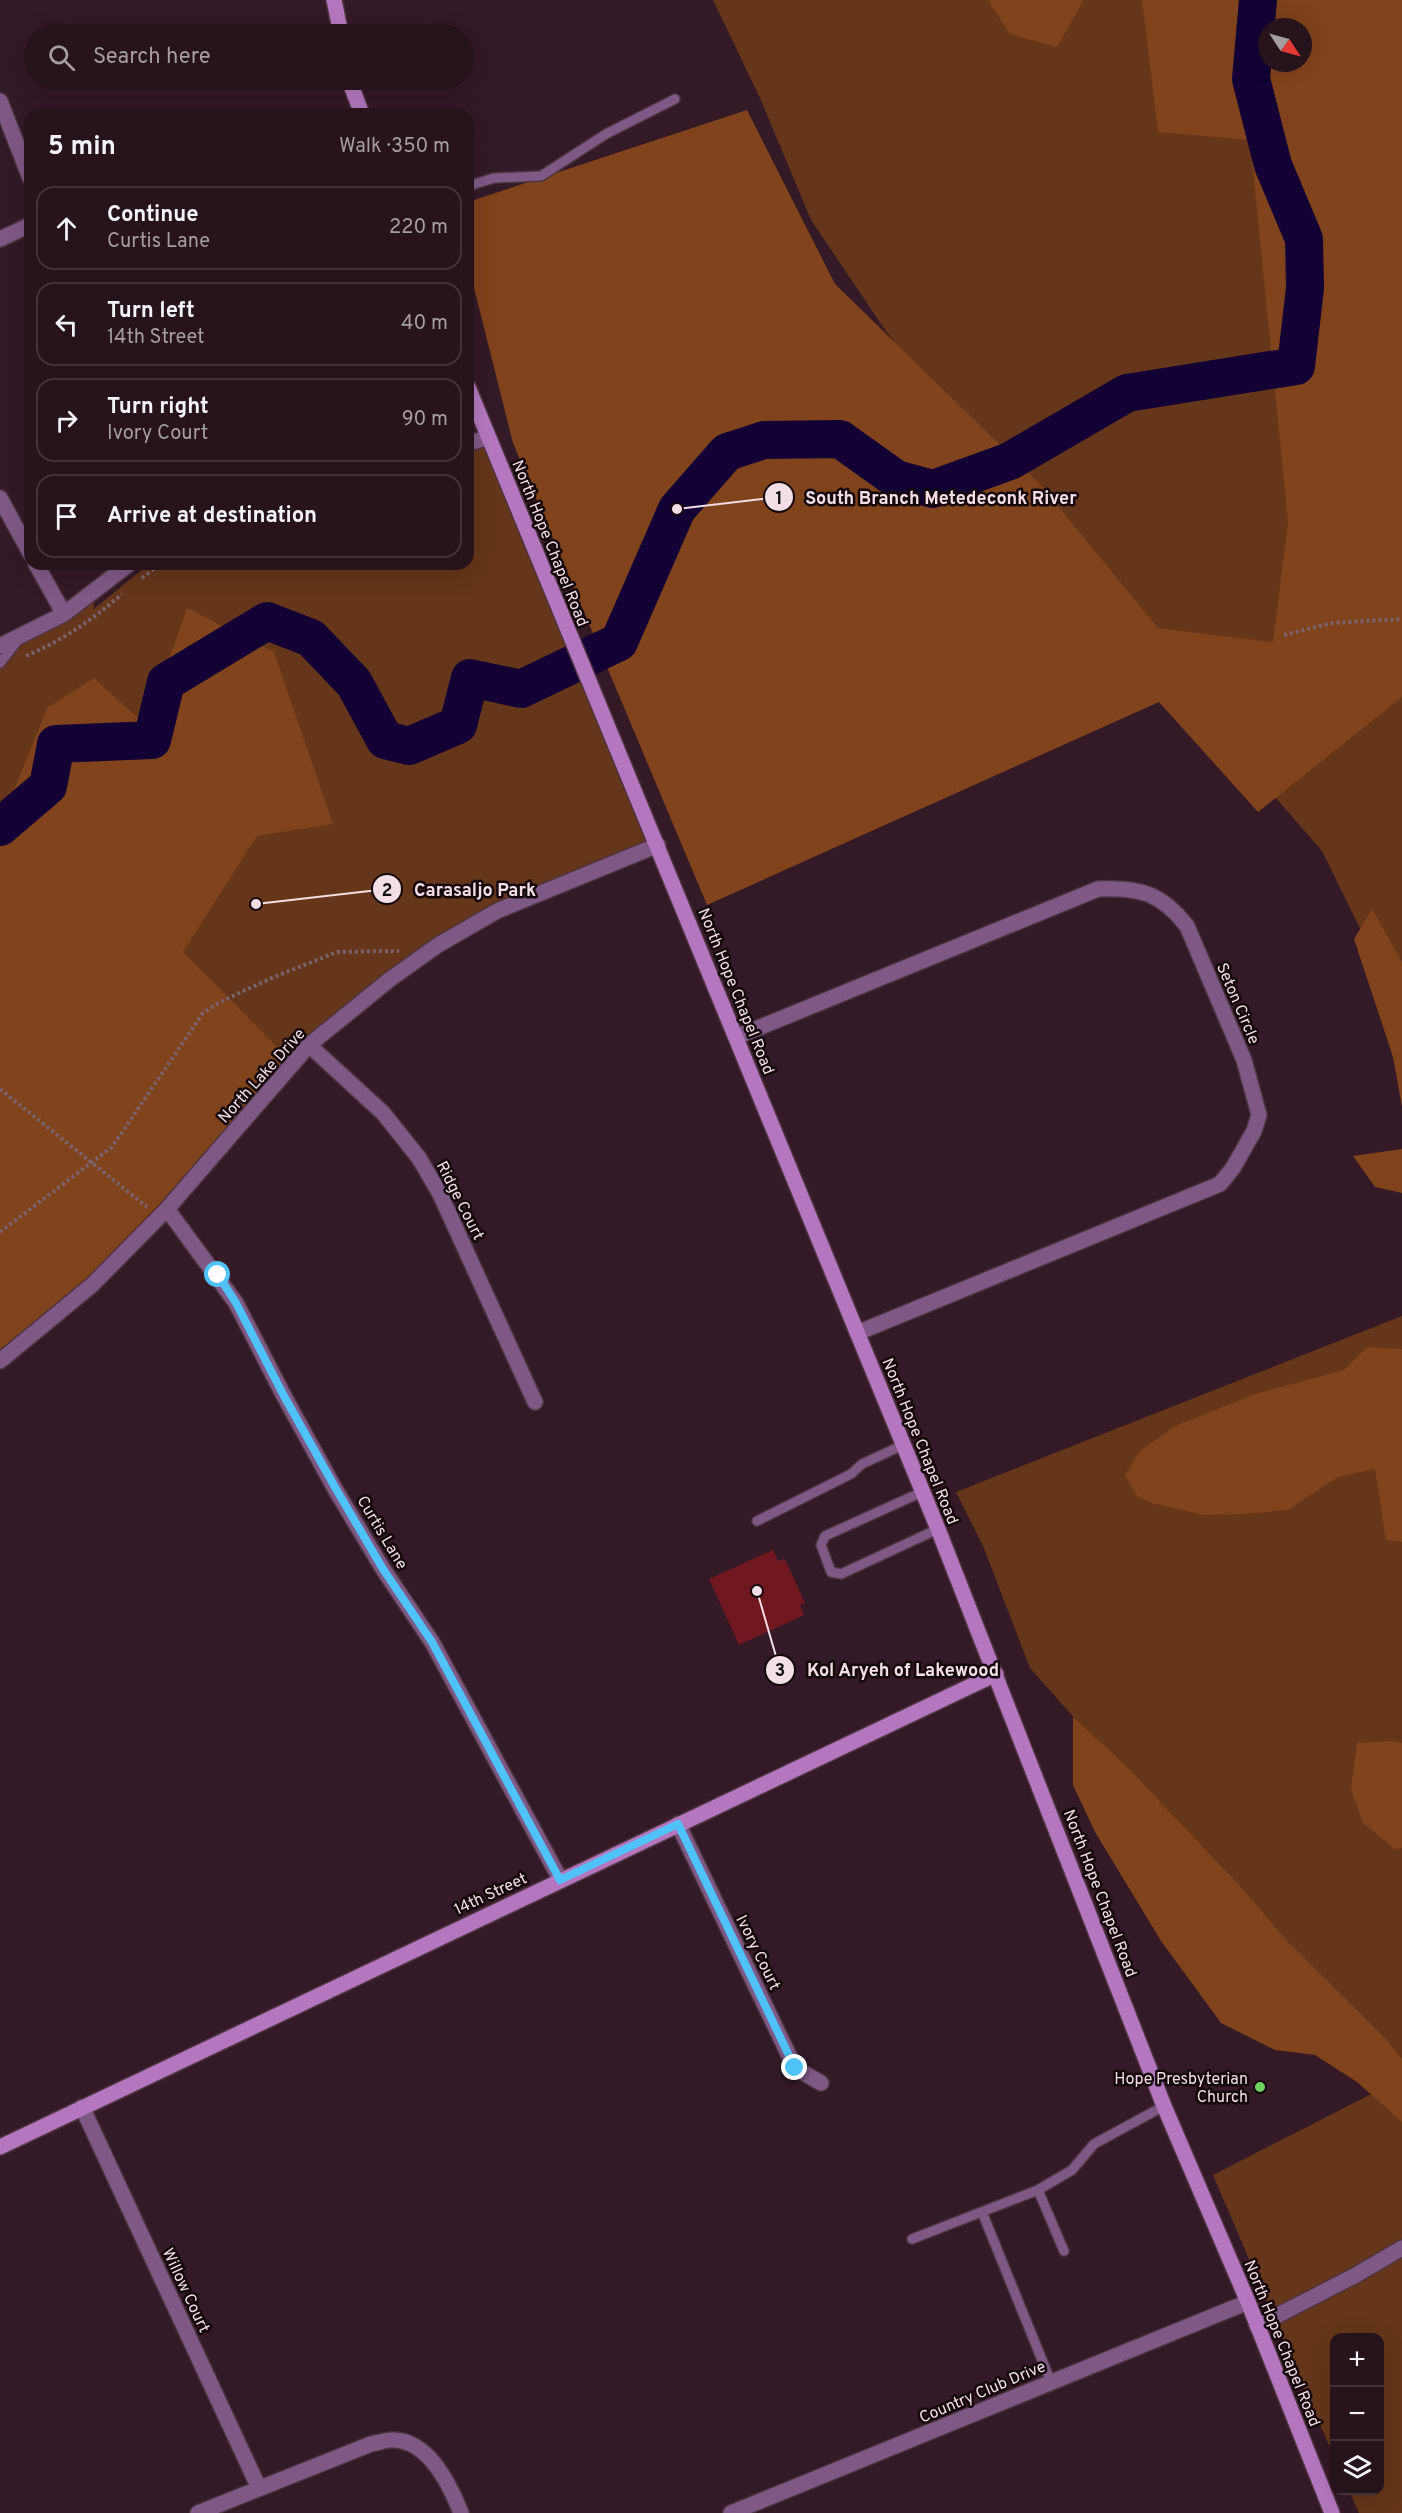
<!DOCTYPE html>
<meta charset="utf-8">
<style>
body{margin:0;font-family:Overpass,sans-serif;background:#2f1c25;color:#f1f3f6}
.controls{position:absolute;right:18px;bottom:18px;display:grid;overflow:hidden;border-radius:12px;box-shadow:0 6px 24px #0002}
.controls button{width:54px;height:54px;display:grid;place-items:center;padding:0;border:0;border-bottom:2px solid #43323b;background:#27131c;color:#f1f3f6;font:30px sans-serif}
.compass{position:absolute;left:1258px;top:18px;width:54px;height:54px;border-radius:50%;background:#27131c;box-shadow:0 6px 24px #0002;rotate:126deg}
.stop{position:absolute;width:18px;height:18px;margin:-14px;border:4px solid #4fc3f7;border-radius:50%;background:#fff}
.stop.end{background:#4fc3f7;border-color:#fff;box-shadow:0 2px 6px #0008}
.list{margin:0;padding:0;list-style:none}
h2{display:flex;justify-content:space-between;align-items:center;height:78px;margin:0;padding:0 24px;font-size:26px}
h2 small{font-size:20px;font-weight:400;color:#a49ea3}
.list li{display:grid;grid-template-columns:39px 1fr auto;gap:18px;align-items:center;box-sizing:border-box;height:84px;margin:0 12px 12px;padding:0 12px;border:2px solid #43323b;border-radius:18px}
.list b{display:block;font-size:22px;white-space:nowrap}
.list p{margin:0;font-size:20px;white-space:nowrap;color:#a49ea3}
.list em{font-size:20px;font-style:normal;color:#a49ea3}
.icon{flex:none;width:33px;height:33px;fill:none;stroke:currentColor;stroke-width:2;stroke-linecap:round;stroke-linejoin:round}
.map{position:relative;flex:none;width:1402px;height:2513px;overflow:hidden}
.search{position:absolute;background:#27131c;box-shadow:0 6px 24px #0002;left:24px;top:24px;width:450px;height:66px;display:flex;align-items:center;gap:15px;box-sizing:border-box;padding:0 21px;border-radius:33px;color:#a49ea3;font-size:22px}
.panel{position:absolute;background:#27131c;box-shadow:0 6px 24px #0002;left:24px;top:108px;width:450px;height:462px;border-radius:18px}
.map>svg:first-child{display:block}
.green{fill:#653619}
.forest{fill:#80431b;fill-rule:evenodd}
.lines{fill:none;stroke-linecap:round;stroke-linejoin:round}
.river{stroke:#130035;stroke-width:38}
.building{fill:#711720}
.lane-casing{stroke:#4e3541;stroke-width:12}
.street-casing{stroke:#4e3541;stroke-width:18}
.secondary-casing{stroke:#4e3541;stroke-width:18}
.path{stroke:#7a626d;stroke-width:4;stroke-dasharray:3 3;stroke-linecap:butt}
.lane{stroke:#7f5986;stroke-width:9}
.street{stroke:#7f5986;stroke-width:15}
.secondary{stroke:#b477bf;stroke-width:15}
.route{stroke:#4fc3f7;stroke-width:8}
.poi-dot{fill:#6fd35f;stroke:#14080d;stroke-width:2}
.labels{text-anchor:middle;stroke-width:5;stroke-linejoin:round;paint-order:stroke}
.street-label{font-size:16px;fill:#f1dee6;stroke:#14080d}
.poi-label{font-size:16px;fill:#f1dee6;stroke:#14080d;text-anchor:end}
.leader{fill:none;stroke:#f1dee6;stroke-width:2}
.callout-dot{fill:#f1dee6;stroke:#14080d;stroke-width:2}
.mark-label{font-size:18px;text-anchor:middle;font-weight:bold;fill:#111}
.callout-label{font-size:18px;text-anchor:middle;font-weight:bold;fill:#f1dee6;stroke:#14080d;stroke-width:5;stroke-linejoin:round;paint-order:stroke}
</style>
<div class="map">
<svg width="1402" height="2513" viewBox="0 0 1402 2513">
<rect width="100%" height="100%" fill="#341926"/>
<path class="green" d="M713,0H1201L1273,165L1402,620V1014L1322,851L1054,543L885,330L811,220L760,98Z
M488,438L658,845L497,911L309,1045L0,1361V646L93,593L94,609L149,564H468V449Z
M1402,1316V2087L1030,1668L983,1546L956,1492Z
M1387,2086L1402,2104V2513H1359L1349,2491L1380,2490V2338H1334V2457L1213,2175Z"/>
<path class="forest" d="M988,0H1084L1057,47L1010,34Z
M1142,0H1402V697L1258,812L1159,702L707,905L513,443L468,264V202L747,110L835,284L1038,482L1158,628L1273,642L1288,522L1250,140L1158,132ZM1267,27H1303V63H1267Z
M187,608L274,652L333,824L257,836L183,952L292,1062L100,1279L0,1355V825L47,708L94,678L146,725Z
M1372,909L1402,962V1107L1393,1057L1354,939Z
M1402,1149V1193L1375,1187L1353,1156Z
M1367,1347L1402,1349V1542L1386,1540L1375,1469L1338,1477L1288,1510L1243,1514L1203,1515L1151,1503L1137,1496L1125,1475L1140,1451L1175,1426L1255,1394L1344,1370Z
M1073,1717L1127,1767L1240,1886L1286,1940L1384,2037L1402,2059V2122L1357,2082L1315,2055L1275,2050L1221,2023L1161,1941L1095,1832L1073,1785Z
M1393,1741L1402,1743V1848L1395,1849L1363,1823L1351,1789L1357,1743Z"/>
<g class="lines">
<path class="river" d="M0,827L48,786L56,744L152,740L166,682L267,621L311,638L354,683L385,740L409,746L458,725L470,678L521,689L619,642L677,509L727,452L764,440L840,439L896,479L933,489L1010,461L1127,393L1296,366L1305,288L1304,239L1273,165L1251,79L1258,0"/>
</g>
<path class="building" d="M773,1550L778,1561L785,1559L805,1603L800,1605L804,1615L739,1645L709,1579Z"/>
<g class="lines">
<defs>
<path id="lane" d="M468,186L494,178L541,176L606,134L675,99
M0,663L19,639
M922,1492L825,1536L821,1545L831,1572L841,1574L938,1529
M757,1521L851,1474L862,1464L903,1445
M1038,2190L1064,2251
M982,2212L1051,2382
M912,2239L1038,2190L1072,2170L1094,2144L1164,2106"/>
<path id="street" d="M0,101L30,178
M0,239L30,225
M468,443L488,438
M0,498L30,553
M36,564L64,614
M0,646L64,614L129,564
M736,1037L1098,889C1140,887 1161,893 1187,926L1244,1060L1259,1115L1254,1131L1233,1168L1220,1184L857,1333
M309,1045L383,1113L419,1158L440,1194L535,1402
M167,1209L236,1303L284,1396L335,1489L383,1569L432,1642L560,1879
M0,1361L92,1285L167,1209L309,1045L389,980L438,945L497,911L658,845
M678,1824L795,2068L821,2083
M82,2107L259,2488
M1257,2326L1356,2275L1402,2248
M198,2513L371,2444C378,2443 387,2439 394,2440C429,2441 450,2485 461,2513
M731,2513L1248,2302"/>
<path id="secondary" d="M334,0L341,34
M349,80L362,114
M468,387L938,1529L1164,2106L1248,2302L1332,2513
M0,2147L996,1674"/>
</defs>
<use href="#lane" class="lane-casing"/>
<use href="#street" class="street-casing"/>
<use href="#secondary" class="secondary-casing"/>
<path class="path" d="M142,578L160,564
M1284,635L1332,623L1402,619
M26,656C63,640 92,620 122,594
M0,1089L147,1207
M0,1232L112,1147L203,1013L220,1002L274,977L337,952L399,951"/>
<use href="#lane" class="lane"/>
<use href="#street" class="street"/>
<use href="#secondary" class="secondary"/>
</g>
<g class="lines">
<path class="route" d="M218,1275L236,1303L284,1396L336,1489L383,1569L432,1642L560,1880L678,1824L795,2068"/>
</g>
<circle class="poi-dot" cx="1260" cy="2087" r="6"/>
<g class="labels">
<g class="street-label">
<text transform="translate(551 543) rotate(68)" y="6">North Hope Chapel Road</text>
<text transform="translate(737 991) rotate(68)" y="6">North Hope Chapel Road</text>
<text transform="translate(1239 1003) rotate(67)" y="6">Seton Circle</text>
<text transform="translate(261 1075) rotate(-48)" y="6">North Lake Drive</text>
<text transform="translate(461 1200) rotate(63)" y="6">Ridge Court</text>
<text transform="translate(921 1441) rotate(68)" y="6">North Hope Chapel Road</text>
<text transform="translate(383 1532) rotate(59)" y="6">Curtis Lane</text>
<text transform="translate(490 1893) rotate(-25)" y="6">14th Street</text>
<text transform="translate(1101 1893) rotate(69)" y="6">North Hope Chapel Road</text>
<text transform="translate(759 1952) rotate(64)" y="6">Ivory Court</text>
<text transform="translate(187 2290) rotate(65)" y="6">Willow Court</text>
<text transform="translate(1283 2343) rotate(68)" y="6">North Hope Chapel Road</text>
<text transform="translate(982 2391) rotate(-23)" y="6">Country Club Drive</text>
</g>
<g class="poi-label">
<text x="1248" y="2084">Hope Presbyterian<tspan x="1248" dy="18">Church</tspan></text>
</g>
</g>
<path class="leader" d="M677 509L779 497M256 904L387 889M757 1591L780 1670"/>
<g class="callout-dot">
<circle cx="677" cy="509" r="6"/>
<circle cx="256" cy="904" r="6"/>
<circle cx="757" cy="1591" r="6"/>
<circle cx="779" cy="497" r="15"/>
<circle cx="387" cy="889" r="15"/>
<circle cx="780" cy="1670" r="15"/>
</g>
<g class="mark-label">
<text x="779" y="504">1</text>
<text x="387" y="896">2</text>
<text x="780" y="1676">3</text>
</g>
<g class="callout-label">
<text x="941" y="504">South Branch Metedeconk River</text>
<text x="475" y="896">Carasaljo Park</text>
<text x="903" y="1676">Kol Aryeh of Lakewood</text>
</g>
</svg>
<div class="controls">
<button>+</button>
<button>−</button>
<button><svg class="icon" aria-label="layers" viewBox="0 0 24 24"><path d="M12 4l9 5-9 5-9-5zM3 14l9 5 9-5"/></svg></button>
</div>
<svg class="compass" viewBox="-18 -18 36 36"><path d="M0-13l5 13h-10z" fill="#e53935"/><path d="M0 13l5-13h-10z" fill="#a49ea3"/></svg>
<div class="stop" style="left:218px;top:1275px"></div>
<div class="stop end" style="left:795px;top:2068px"></div>
<div class="search"><svg class="icon" aria-label="search" viewBox="0 0 24 24"><circle cx="10" cy="10" r="6"/><path d="M15 15l6 6"/></svg>Search here</div>
<section class="panel">
<h2>5 min<small>Walk · 350 m</small></h2>
<ul class="list">
<li><svg class="icon" aria-label="ahead" viewBox="0 0 24 24"><path d="M12 20V5M6 11l6-6 6 6"/></svg><div><b>Continue</b><p>Curtis Lane</p></div><em>220 m</em></li>
<li><svg class="icon" aria-label="left" viewBox="0 0 24 24"><path d="M17 20v-9H6M10 6l-5 5 5 5"/></svg><div><b>Turn left</b><p>14th Street</p></div><em>40 m</em></li>
<li><svg class="icon" aria-label="right" viewBox="0 0 24 24"><path d="M7 20v-9h11M14 6l5 5-5 5"/></svg><div><b>Turn right</b><p>Ivory Court</p></div><em>90 m</em></li>
<li><svg class="icon" aria-label="arrive" viewBox="0 0 24 24"><path d="M6 21V4h12l-3 4 3 4H6"/></svg><div><b>Arrive at destination</b></div></li>
</ul>
</section>
</div>
